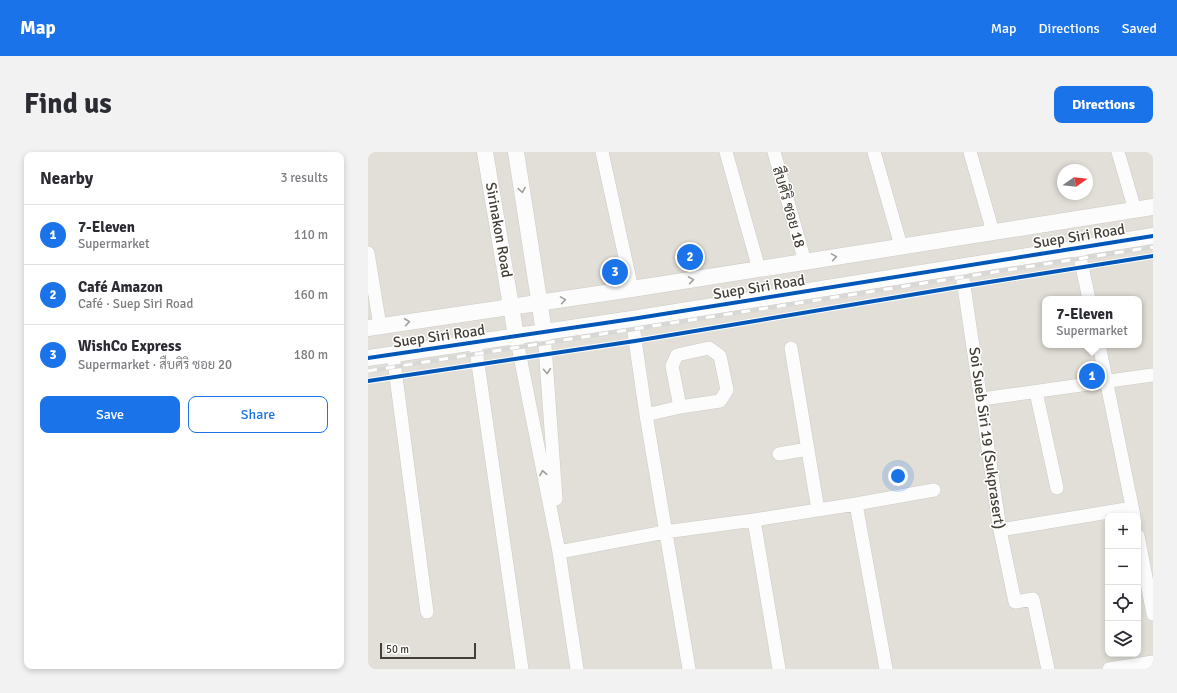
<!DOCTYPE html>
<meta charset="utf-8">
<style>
body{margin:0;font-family:Signika,Sarabun,sans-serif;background:#f2f2f3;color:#2b2b33}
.controls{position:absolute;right:12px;bottom:12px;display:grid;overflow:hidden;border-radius:8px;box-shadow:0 2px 6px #0003}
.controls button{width:36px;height:36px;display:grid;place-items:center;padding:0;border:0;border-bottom:1px solid #e1e1e2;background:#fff;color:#2b2b33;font:20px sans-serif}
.compass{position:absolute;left:689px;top:12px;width:36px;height:36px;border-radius:50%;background:#fff;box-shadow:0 2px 6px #0003;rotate:76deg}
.scale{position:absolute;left:12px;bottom:10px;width:96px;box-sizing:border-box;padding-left:4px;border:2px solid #433f36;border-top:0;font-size:11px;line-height:14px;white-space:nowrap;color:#433f36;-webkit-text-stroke:3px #fff;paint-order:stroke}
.you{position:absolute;left:530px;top:324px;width:14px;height:14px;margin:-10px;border:3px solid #fff;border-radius:50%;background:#1a73e8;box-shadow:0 0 0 6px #1a73e833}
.badge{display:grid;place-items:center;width:26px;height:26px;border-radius:50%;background:#1a73e8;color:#fff;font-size:13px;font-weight:700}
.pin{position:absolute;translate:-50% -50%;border:2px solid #fff;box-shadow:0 1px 4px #0006}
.popup{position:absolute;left:674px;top:144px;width:100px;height:52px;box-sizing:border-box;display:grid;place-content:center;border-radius:8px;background:#fff;filter:drop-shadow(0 1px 3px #0005);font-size:13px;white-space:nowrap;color:#7c7c81}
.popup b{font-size:15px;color:#2b2b33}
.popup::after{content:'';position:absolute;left:50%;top:100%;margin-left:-8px;border:8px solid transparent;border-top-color:#fff}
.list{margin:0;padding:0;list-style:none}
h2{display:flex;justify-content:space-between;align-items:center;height:52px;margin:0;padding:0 16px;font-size:17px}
h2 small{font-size:13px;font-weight:400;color:#7c7c81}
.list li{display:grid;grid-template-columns:26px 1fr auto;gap:12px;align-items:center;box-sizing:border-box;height:60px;padding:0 16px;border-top:1px solid #e1e1e2}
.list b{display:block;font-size:15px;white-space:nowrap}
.list p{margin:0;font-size:13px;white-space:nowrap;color:#7c7c81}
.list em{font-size:13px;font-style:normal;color:#7c7c81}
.actions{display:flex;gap:8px;padding:12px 16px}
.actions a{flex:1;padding:9px 0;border:1px solid #1a73e8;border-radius:8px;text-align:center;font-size:14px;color:#1a73e8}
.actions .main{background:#1a73e8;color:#fff}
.icon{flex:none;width:22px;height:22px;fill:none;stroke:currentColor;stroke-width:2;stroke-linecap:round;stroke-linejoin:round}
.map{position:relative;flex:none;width:785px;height:517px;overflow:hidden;border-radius:8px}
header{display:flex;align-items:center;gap:24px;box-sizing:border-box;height:56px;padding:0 20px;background:#1a73e8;color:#fff}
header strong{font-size:19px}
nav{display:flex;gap:22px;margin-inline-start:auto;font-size:14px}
.intro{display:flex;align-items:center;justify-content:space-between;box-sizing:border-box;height:96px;padding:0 24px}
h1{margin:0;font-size:28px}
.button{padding:10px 18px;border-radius:8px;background:#1a73e8;color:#fff;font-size:14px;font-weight:700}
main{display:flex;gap:24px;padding:0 24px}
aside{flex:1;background:#fff;border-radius:8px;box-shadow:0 2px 6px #0003}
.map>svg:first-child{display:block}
.residential{fill:#e1dfd7;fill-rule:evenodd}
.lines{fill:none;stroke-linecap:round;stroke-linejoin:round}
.minor-casing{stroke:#cccbc7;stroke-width:14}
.tertiary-casing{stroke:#cccbc7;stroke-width:17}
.minor{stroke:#fcfcfc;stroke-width:13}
.tertiary{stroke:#fcfcfc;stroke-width:16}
.rail-casing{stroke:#d8d8d7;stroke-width:4.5}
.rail{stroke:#fff;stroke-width:3;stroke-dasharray:9;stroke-linecap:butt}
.cycleway-casing{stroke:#fff;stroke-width:6}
.cycleway{stroke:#0057b8;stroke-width:4}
.oneway{stroke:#a09e99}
.labels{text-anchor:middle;stroke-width:3;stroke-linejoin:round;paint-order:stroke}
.street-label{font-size:15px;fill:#433f36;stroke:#fff}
</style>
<header>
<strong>Map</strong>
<nav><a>Map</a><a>Directions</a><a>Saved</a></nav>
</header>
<div class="intro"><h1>Find us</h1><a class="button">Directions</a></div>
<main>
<aside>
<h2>Nearby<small>3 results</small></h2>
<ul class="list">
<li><span class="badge">1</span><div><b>7-Eleven</b><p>Supermarket</p></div><em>110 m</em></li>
<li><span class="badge">2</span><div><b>Café Amazon</b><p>Café · Suep Siri Road</p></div><em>160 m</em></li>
<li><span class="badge">3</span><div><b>WishCo Express</b><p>Supermarket · สืบศิริ ซอย 20</p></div><em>180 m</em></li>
</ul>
<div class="actions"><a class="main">Save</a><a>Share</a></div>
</aside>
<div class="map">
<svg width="785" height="517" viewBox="0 0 785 517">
<rect width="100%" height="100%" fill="#eeede9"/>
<path class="residential" d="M0,0H785V517H0ZM695,18H719V42H695ZM677,147H771V193H677ZM740,364H770V502H740Z"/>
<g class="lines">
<defs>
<path id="minor" d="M234,0L264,137
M358,0L391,117
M406,0L437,110
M506,0L533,94
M602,0L625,80
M750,0L767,58
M710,96L721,147
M0,101L12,174
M593,114L632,378L647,450L665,447L680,517
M264,167L278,263L321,517
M176,180L188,347
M148,184L191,400L209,517
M107,191L154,517
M731,193L766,364
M423,196L450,358
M25,202L59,460
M668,240L689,336
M614,247L784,223
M278,263L312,255L352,249L359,238L352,204L341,196L309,203L304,214L312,255
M411,302L440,297
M488,352L566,338
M386,368L411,517
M632,378L764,356
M770,384L785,462
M191,400L297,380L386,368L488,352L518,517
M741,517L785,510"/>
<path id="tertiary" d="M117,0L148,184
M148,0L176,180
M0,176L264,137L785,55
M0,206L264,167L785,84"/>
</defs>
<use href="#minor" class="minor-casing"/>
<use href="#tertiary" class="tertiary-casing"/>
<use href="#minor" class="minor"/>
<use href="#tertiary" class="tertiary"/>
<defs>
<path id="rail" d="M0,219L785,95"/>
</defs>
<use href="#rail" class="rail-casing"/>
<use href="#rail" class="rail"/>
<defs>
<path id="cycleway" d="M0,206L264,167L785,84
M0,229L267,189L596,134L785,104"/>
</defs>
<use href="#cycleway" class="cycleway-casing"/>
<use href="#cycleway" class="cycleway"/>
</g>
<defs><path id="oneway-chevron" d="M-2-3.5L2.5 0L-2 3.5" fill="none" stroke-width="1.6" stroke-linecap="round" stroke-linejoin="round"/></defs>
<g class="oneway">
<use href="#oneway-chevron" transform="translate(154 38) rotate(81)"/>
<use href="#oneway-chevron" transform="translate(466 105) rotate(-9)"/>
<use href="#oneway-chevron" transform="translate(323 128) rotate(-9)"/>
<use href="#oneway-chevron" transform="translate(195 148) rotate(-9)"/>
<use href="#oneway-chevron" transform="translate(39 170) rotate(-8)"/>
<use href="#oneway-chevron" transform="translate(179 219) rotate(86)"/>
<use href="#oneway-chevron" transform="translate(175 321) rotate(-101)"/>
</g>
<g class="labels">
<g class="street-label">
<text transform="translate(421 55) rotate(74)" y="5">สืบศิริ ซอย 18</text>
<text transform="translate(131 78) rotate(80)" y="5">Sirinakon Road</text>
<text transform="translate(711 84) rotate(-9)" y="5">Suep Siri Road</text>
<text transform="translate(391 135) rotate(-9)" y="5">Suep Siri Road</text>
<text transform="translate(71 184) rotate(-8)" y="5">Suep Siri Road</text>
<text transform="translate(619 286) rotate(82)" y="5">Soi Sueb Siri 19 (Sukprasert)</text>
</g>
</g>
</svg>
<div class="controls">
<button>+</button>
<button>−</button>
<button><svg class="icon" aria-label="locate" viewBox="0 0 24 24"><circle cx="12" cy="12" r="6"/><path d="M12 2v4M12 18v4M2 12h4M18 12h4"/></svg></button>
<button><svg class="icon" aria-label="layers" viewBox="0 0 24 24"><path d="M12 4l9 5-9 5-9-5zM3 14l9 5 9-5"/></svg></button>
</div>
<svg class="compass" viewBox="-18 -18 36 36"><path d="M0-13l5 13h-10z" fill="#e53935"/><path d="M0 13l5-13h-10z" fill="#7c7c81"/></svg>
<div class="scale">50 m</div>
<div class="you"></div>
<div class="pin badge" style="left:724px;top:224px">1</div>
<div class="popup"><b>7-Eleven</b>Supermarket</div>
<div class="pin badge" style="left:322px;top:105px">2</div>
<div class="pin badge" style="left:247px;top:120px">3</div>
</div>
</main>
